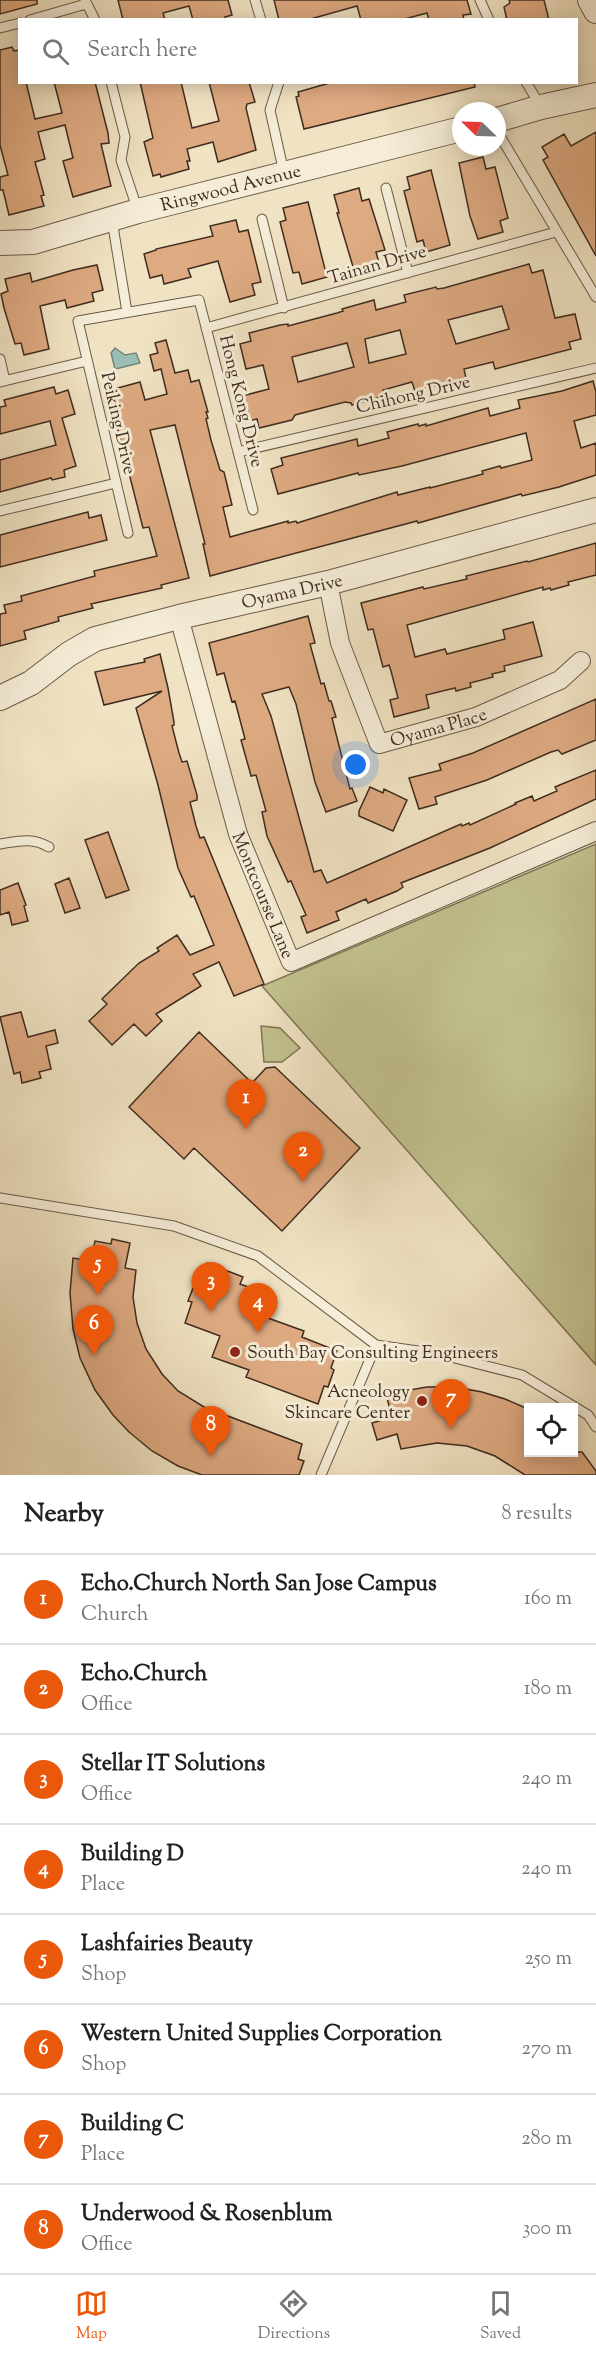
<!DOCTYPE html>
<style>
body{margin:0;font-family:"Sorts Mill Goudy",serif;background:#f6f6f6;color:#222}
.controls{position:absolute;right:18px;bottom:18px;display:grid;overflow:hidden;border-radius:0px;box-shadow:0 3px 15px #0003}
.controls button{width:54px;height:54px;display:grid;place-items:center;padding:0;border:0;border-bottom:2px solid #e0e0e0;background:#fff;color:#222;font:30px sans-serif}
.compass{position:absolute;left:452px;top:102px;width:54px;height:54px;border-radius:50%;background:#fff;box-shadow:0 3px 15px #0003;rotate:293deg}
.you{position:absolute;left:356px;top:765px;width:21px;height:21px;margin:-15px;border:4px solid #fff;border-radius:50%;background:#1a73e8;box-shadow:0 0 0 9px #1a73e833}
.badge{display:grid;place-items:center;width:39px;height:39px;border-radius:50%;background:#ea580c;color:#fff;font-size:20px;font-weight:700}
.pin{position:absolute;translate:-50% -50px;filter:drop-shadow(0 2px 3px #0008)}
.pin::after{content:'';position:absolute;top:32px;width:21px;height:18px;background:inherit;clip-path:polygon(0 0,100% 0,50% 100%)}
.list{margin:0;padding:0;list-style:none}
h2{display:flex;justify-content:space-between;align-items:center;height:78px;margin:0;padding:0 24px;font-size:26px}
h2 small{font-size:20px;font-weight:400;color:#767676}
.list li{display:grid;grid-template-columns:39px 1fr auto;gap:18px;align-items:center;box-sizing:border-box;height:90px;padding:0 24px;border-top:2px solid #e0e0e0}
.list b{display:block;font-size:22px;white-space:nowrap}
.list p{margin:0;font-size:20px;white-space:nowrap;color:#767676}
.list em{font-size:20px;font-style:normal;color:#767676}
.icon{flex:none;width:33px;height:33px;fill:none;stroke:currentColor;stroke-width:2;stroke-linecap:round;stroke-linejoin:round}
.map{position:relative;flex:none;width:596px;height:1475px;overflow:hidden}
.search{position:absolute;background:#fff;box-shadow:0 3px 15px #0003;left:18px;right:18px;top:18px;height:66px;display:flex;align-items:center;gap:15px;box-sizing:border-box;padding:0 21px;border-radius:0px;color:#767676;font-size:22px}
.sheet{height:798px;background:#fff}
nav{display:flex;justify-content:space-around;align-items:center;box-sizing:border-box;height:84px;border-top:2px solid #e0e0e0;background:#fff;font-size:16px;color:#767676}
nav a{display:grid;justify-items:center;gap:3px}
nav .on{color:#ea580c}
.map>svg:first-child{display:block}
.green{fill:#c1c18e;stroke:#807656;stroke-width:1.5}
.water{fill:#9abeb6;stroke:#76847a;stroke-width:1.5}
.building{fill:#deaa82;stroke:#402c1f;stroke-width:1.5;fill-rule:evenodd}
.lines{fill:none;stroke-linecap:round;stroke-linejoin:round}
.service-casing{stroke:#6c5a48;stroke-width:11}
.minor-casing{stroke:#6c5a48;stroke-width:20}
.tertiary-casing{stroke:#6c5a48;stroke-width:26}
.service{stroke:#f5edd8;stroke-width:9}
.minor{stroke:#f5edd8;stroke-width:18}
.tertiary{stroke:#f5edd8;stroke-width:24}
.poi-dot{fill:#8f2418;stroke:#f5edd8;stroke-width:2}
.labels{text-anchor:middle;stroke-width:6;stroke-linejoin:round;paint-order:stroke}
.street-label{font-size:18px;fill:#402c1f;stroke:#f5edd8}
.poi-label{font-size:18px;fill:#402c1f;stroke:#f5edd8;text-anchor:start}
</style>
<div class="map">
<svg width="596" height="1475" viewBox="0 0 596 1475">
<rect width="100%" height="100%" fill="#f0e3c3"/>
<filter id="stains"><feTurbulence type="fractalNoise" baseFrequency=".00333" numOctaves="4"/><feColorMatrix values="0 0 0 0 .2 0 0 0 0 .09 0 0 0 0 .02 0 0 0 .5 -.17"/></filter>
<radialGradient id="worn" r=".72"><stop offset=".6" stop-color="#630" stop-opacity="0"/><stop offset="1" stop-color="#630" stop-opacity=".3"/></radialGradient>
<path class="green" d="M596,844V1365L262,986Z
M261,1026L280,1028L300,1048L282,1062H264Z"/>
<path class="water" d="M115,348L125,355L136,353L140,363L115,369L111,353Z"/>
<path class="building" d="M0,0H37V4L0,14Z
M118,0H228L232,15L225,17L226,20H193L189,6L163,13L165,20H123Z
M274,0H467L471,14L463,15L464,20H429L427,13L401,20H361L357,6L307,20H279Z
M509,0H544L549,20H507L504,7L510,3Z
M12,47L14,51L20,50V82H26L35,119L62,113L54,82H95L108,133L109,143L101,144L111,186L73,197L63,161L73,158L65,125L38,132L45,159L35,162L44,195L41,196L44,206L9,215L3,190H0V177L8,175L0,145V50Z
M140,82H181L192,128L219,121L209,82H249L255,102L247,104L246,108L256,150L218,162L213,142L187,149L190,161H187L189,169L161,177L160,174L153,176L144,142L153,138Z
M333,82H474L475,87L304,129L296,97L299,96L298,92Z
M596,132V256L543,160L548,157L542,147L564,134L571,146Z
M483,157L486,169L495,167L508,218L500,221L503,232L478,239L470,216L459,163Z
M431,170L450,245L426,252L423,240L417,242L404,191L410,189L407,177Z
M359,188L362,201L369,199L385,250L376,252L379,263L354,270L337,213H339L334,195Z
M308,202L327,277L302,284L299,272L293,273L280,222L286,220L283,208Z
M236,220L239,232L248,230L261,282L252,284L255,295L230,302L218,261L188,269L191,277L164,284L162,275L150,278L144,254L156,250V249L213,236L210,226Z
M529,264L532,273L543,270L555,318L575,314L581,339L569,342L571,349L495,369L493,362L464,369L466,378L415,391L412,382L383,390L384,396L352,405L351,403L345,402L295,415L292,420L259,428L257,419L245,422L238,397L269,389L263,365L246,369L240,344L251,341L249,333L280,325L288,324V326L337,313L343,311L342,309L374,300L376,310L406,302L404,295L436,287L437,289L444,288ZM502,306L509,329L456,344L448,320ZM400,330L406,354L369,363L365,339ZM347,343L354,367L298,382L292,357Z
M97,265L103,290L92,293L94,301L67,308L65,300L40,306L49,349L24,355L21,343L15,344L4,308L1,294L8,291L5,279L30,273L32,282L73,270Z
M166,340L175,373L188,370L191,382L199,380L208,412H206L208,418L206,419L211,440L220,470L224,472L232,505L223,507L230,537L288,521V523L296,521L297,523L397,492L398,495L430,487V488L483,474L482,471L500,466L501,468L532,460L526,433L402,466L359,475L358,473L278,494L271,469L283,465L281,458L357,439L358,446L389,438L387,432L418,424L419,426L426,424V426L488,408L490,416L520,408L518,400L562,391L593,381L596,392V415L574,421L581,448L596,443V475L559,487L522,496L521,494L418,523L417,521L210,576L203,544H205L175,425L150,430L189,578L161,585L162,588L91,604L93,608L58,617L59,621L24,631L26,639L0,646V614L6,613L4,605L22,601L21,596L95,576L94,571L157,556L149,527L143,528L111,403L117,401L114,389L140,382L145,400L167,394L161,369L154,371L150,355L158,353L155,343Z
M54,387L56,394L68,390L75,414L62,418L76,466L64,470L65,477L52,480L51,478L0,492V460L56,445L50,421L0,434V407L6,406L4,400Z
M88,512L89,518L101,515L107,540L0,567V535Z
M596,543V575L568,582L569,585L551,590L550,588L543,590V587L407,625L415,657L445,649L447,654L505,639L503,630L533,622L542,656L504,666L505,671L492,674L493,677L470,683L471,687L456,691L455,688L426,695L429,708L394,717L390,700L398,698L391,671L389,665L383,667L373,629L368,630L361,603L423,587L424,589L467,579L466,576L527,561L528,562Z
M308,616L315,643L310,644L321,684L324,683L329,701H331L336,717L332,718L350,789L352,788L357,801L326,812L315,782L296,704L289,687L262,694L271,716L314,872L321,870L327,883L461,824L462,826L469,823L470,825L516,804L515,803L532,796L534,801L557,791L555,787L596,770V799L490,848L401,883L403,887L397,891L368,903L366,899L336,912L339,920L307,933L301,917L306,915L291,881L288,882L267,836L262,812L266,811L256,775L251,776L250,772L241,740L245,739L235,701L232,702L224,673L217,675L209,643Z
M160,654L168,688L174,722V725L172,726L179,753L182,762L187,761L197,795V800L190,802L196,826L200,838L204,837L264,984L234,996L219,962L193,974L201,986L156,1014L162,1021L146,1036L134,1024L112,1045L89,1021L107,1004L102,999L139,963L159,951L157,948L177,935L190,955L214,945L194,896L191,897L178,868L158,785L136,708L162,691L104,705L95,672L145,662L144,659Z
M596,699V740L562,754L558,750L551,752L487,780L435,797L437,804L419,809L409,778L441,770L439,764L473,753Z
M370,787L383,793L384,789L407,800L393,831L359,816V811Z
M108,832L129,890L106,898L85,840Z
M69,878L80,908L65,913L55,884Z
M18,883L26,905L24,906L28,921L12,925L9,912L0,915V890Z
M21,1012L28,1037L55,1030L58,1043L46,1046L51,1069L39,1072L41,1078L22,1083L20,1072L14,1074L0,1017Z
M199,1032L252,1083L266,1068L275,1067L360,1148L282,1231L194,1148L184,1159L129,1107Z
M112,1239L130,1243L125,1268L136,1270L133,1297L137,1323L146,1349L162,1374L178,1391L204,1407L302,1444L298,1459L304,1461L299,1475H202L178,1466L152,1451L129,1432L113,1415L95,1390L80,1358L73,1329L70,1293L73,1258L91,1261L95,1241L111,1244Z
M207,1263L243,1277L240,1284L276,1297L268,1318L304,1331L302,1337L337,1351L331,1368L334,1370L328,1387L324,1386L318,1404L246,1377L249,1370L212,1357L220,1336L185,1323L192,1302L188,1301L195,1283L199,1284Z
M427,1387H455L482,1392L505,1399L528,1409V1452H582L596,1471V1475H525L495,1456L467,1446L437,1443L401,1449L397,1434L377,1440L372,1423L392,1417L386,1394Z"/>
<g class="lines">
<defs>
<path id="service" d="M85,0L95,20
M255,0L261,20
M480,0L489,20
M30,20L86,4
M0,28L20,23
M111,82L125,137L121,160L138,211
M279,82L270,110L284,173
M526,82L541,107
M497,131L596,297
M386,188L408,273
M262,219L284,308
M112,220L127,312
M206,328L556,232
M0,359L5,381
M0,382L87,361
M238,452L596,368
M0,511L116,483
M128,533L78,321L199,300L253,510
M0,844C19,841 32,837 49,847
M0,1198L174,1226L258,1256L376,1345L439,1354L522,1375L588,1415L596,1427
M321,1475L376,1345"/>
<g id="minor">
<path id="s1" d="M328,583L340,643L379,744L476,717L560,680L581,661"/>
<path id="s2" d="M179,617L238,834L291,962L596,831"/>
</g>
<g id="tertiary">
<path d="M590,0L596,11"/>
<path d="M497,120L541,107L596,95"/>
<path id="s3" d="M0,243L33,242L138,211L461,129"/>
<path id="s4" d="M0,698L31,683L69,654L95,639L179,617L328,583L596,510"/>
</g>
</defs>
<use href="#service" class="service-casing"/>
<use href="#minor" class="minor-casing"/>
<use href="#tertiary" class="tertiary-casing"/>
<use href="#service" class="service"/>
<use href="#minor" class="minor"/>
<use href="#tertiary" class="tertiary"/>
</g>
<g class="poi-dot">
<circle cx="235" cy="1352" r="6"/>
<circle cx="422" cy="1401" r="6"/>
</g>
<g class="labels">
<g class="street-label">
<text dy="6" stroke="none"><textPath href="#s3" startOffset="238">Ringwood Avenue</textPath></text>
<text transform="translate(377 264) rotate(-16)" y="6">Tainan Drive</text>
<text transform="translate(413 394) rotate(-13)" y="6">Chihong Drive</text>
<text transform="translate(242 401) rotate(76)" y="6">Hong Kong Drive</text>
<text transform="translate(119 423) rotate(77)" y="6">Peiking Drive</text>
<text dy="6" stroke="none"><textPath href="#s4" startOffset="315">Oyama Drive</textPath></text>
<text dy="6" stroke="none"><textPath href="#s1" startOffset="231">Oyama Place</textPath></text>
<text dy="6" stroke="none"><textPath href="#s2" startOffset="291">Montcourse Lane</textPath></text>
</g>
<g class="poi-label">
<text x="247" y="1358">South Bay Consulting Engineers</text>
<text x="410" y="1397" text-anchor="end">Acneology<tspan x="410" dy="21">Skincare Center</tspan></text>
</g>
</g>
<rect width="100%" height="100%" filter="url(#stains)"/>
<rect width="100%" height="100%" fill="url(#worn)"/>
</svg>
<div class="controls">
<button><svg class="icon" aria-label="locate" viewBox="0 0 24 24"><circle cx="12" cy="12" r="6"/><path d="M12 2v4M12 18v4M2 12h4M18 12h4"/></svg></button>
</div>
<svg class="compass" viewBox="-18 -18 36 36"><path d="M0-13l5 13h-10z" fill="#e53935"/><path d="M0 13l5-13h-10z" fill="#767676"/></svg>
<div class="you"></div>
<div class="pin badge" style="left:246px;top:1129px">1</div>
<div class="pin badge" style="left:303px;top:1182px">2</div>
<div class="pin badge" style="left:211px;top:1312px">3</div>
<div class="pin badge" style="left:258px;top:1333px">4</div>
<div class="pin badge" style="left:98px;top:1295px">5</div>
<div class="pin badge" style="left:94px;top:1355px">6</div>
<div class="pin badge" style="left:451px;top:1429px">7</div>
<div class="pin badge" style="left:211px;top:1456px">8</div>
<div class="search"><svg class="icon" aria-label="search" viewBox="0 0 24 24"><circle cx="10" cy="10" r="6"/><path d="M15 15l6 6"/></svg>Search here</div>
</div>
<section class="sheet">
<h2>Nearby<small>8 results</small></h2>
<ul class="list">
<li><span class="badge">1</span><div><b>Echo.Church North San Jose Campus</b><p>Church</p></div><em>160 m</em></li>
<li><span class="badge">2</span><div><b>Echo.Church</b><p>Office</p></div><em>180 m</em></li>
<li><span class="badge">3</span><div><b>Stellar IT Solutions</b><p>Office</p></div><em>240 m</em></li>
<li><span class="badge">4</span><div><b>Building D</b><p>Place</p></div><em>240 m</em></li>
<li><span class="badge">5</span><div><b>Lashfairies Beauty</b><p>Shop</p></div><em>250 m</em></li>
<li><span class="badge">6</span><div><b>Western United Supplies Corporation</b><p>Shop</p></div><em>270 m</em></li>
<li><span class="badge">7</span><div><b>Building C</b><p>Place</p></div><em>280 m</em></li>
<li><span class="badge">8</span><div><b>Underwood &amp; Rosenblum</b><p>Office</p></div><em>300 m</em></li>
</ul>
</section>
<nav>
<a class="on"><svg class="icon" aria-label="map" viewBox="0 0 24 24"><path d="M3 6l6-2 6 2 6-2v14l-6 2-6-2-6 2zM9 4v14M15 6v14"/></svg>Map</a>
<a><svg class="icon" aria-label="directions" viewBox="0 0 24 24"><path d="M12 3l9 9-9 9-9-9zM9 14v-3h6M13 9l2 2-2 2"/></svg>Directions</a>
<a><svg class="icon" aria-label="saved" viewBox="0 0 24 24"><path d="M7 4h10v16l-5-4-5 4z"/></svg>Saved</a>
</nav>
